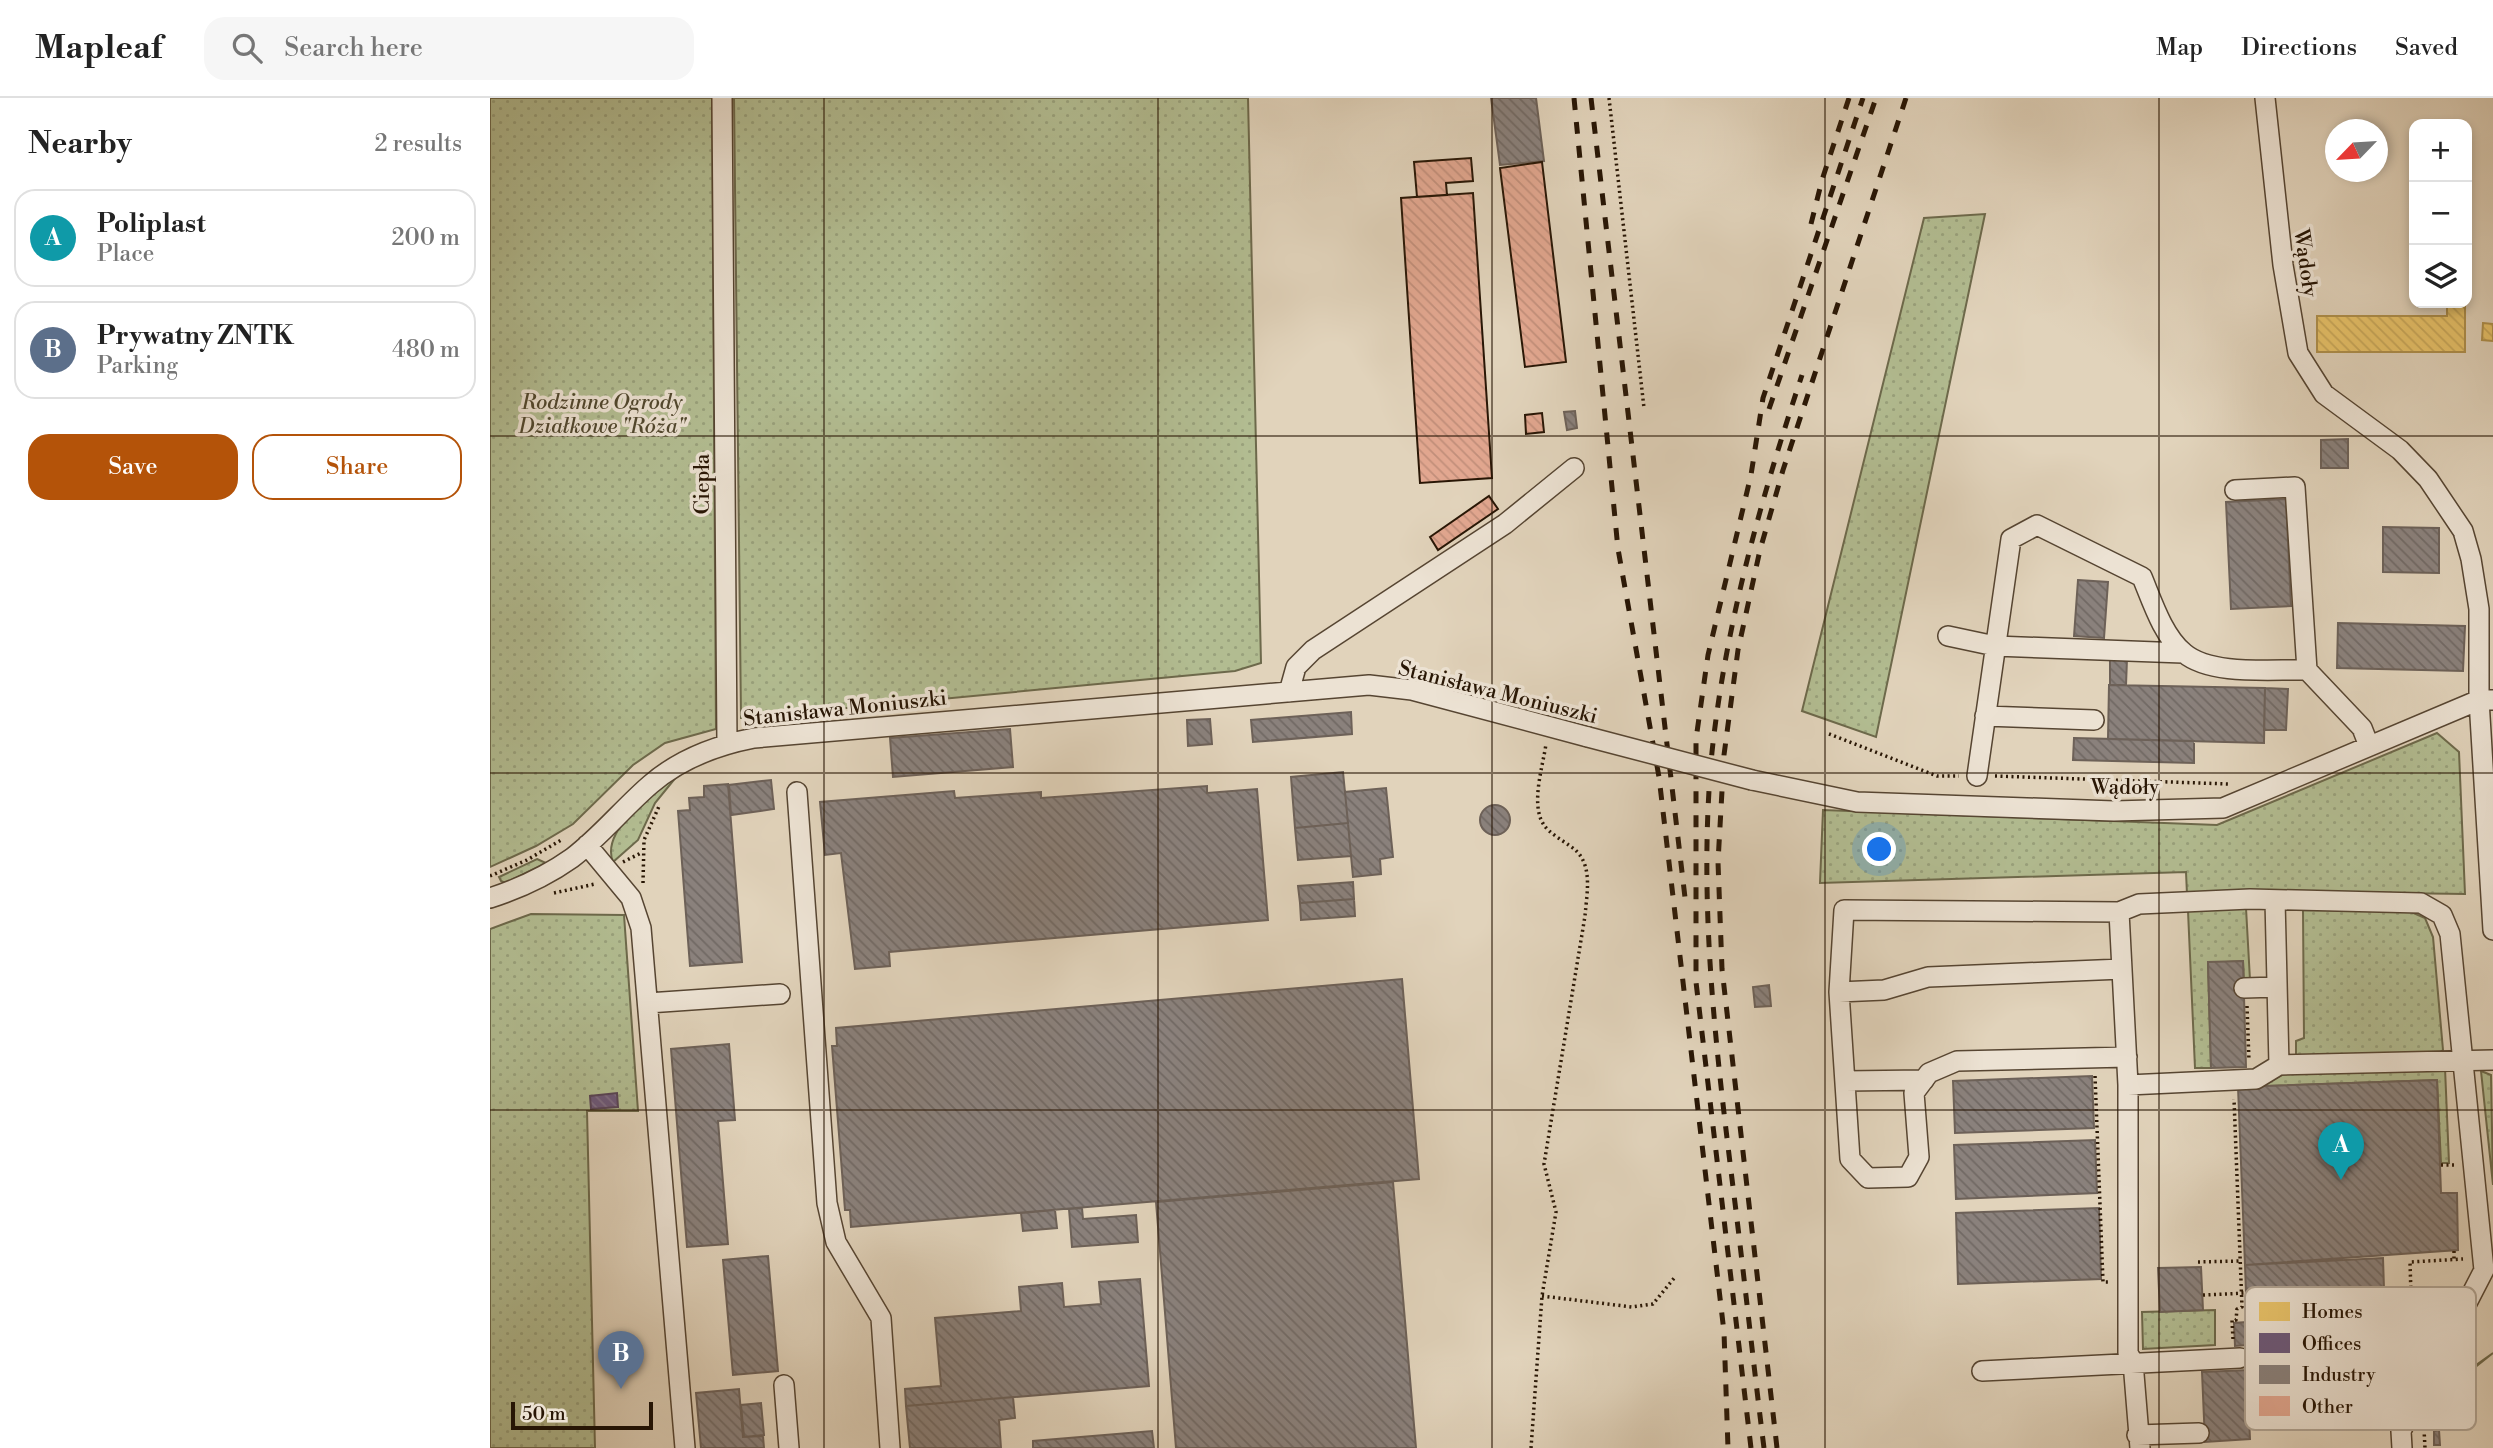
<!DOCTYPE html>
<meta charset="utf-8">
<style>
body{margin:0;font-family:"Libre Bodoni",serif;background:#f6f6f6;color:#222}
.controls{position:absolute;right:21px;top:21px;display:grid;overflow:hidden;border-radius:14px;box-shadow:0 4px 10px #0003}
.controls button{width:63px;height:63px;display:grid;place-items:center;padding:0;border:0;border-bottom:2px solid #e0e0e0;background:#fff;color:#222;font:35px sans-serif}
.compass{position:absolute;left:1835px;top:21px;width:63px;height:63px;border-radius:50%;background:#fff;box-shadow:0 4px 10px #0003;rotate:245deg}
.scale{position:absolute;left:21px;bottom:18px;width:142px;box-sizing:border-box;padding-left:7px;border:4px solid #281605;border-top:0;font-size:19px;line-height:24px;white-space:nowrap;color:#281605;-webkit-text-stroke:5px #ece2d3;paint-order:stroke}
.you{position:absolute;left:1390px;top:752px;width:24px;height:24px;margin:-18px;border:5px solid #fff;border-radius:50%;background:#1a73e8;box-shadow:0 0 0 10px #1a73e833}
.badge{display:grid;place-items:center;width:46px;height:46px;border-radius:50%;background:#b45309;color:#fff;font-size:23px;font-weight:700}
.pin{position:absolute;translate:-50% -58px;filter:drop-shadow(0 2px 4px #0008)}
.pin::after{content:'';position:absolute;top:37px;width:24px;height:21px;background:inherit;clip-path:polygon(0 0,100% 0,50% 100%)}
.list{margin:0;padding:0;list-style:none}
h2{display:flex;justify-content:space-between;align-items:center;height:91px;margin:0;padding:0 28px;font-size:30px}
h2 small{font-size:23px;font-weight:400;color:#767676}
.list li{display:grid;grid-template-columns:46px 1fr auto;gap:21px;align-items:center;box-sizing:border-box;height:98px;margin:0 14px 14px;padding:0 14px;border:2px solid #e0e0e0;border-radius:21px}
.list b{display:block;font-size:26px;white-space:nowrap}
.list p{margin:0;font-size:23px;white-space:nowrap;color:#767676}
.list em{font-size:23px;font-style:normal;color:#767676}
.actions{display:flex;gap:14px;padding:21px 28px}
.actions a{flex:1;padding:16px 0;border:2px solid #b45309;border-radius:21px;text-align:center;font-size:24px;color:#b45309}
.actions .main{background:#b45309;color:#fff}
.icon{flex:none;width:38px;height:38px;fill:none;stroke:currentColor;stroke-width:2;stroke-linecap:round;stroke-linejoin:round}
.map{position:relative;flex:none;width:2003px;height:1350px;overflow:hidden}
header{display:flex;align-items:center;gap:42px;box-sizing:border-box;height:98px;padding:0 35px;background:#fff;border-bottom:2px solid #e0e0e0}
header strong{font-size:33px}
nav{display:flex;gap:38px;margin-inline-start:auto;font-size:24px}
.search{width:490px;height:63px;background:#f6f6f6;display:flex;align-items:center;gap:18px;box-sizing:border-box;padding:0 24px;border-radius:21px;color:#767676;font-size:26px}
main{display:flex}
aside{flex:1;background:#fff}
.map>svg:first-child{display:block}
.grass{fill:url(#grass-dots);stroke:#6d694b;stroke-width:2}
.homes{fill:url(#homes-back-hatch);stroke:#af904c;stroke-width:2}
.offices{fill:url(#offices-back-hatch);stroke:#584557;stroke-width:2}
.industry{fill:url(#industry-back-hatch);stroke:#6d6158;stroke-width:2}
.building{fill:url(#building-back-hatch);stroke:#281605;stroke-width:2}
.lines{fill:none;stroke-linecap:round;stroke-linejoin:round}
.minor-casing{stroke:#564532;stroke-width:22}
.path{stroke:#281605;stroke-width:3.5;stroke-dasharray:2 3.5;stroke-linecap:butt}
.minor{stroke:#ece2d3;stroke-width:19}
.rail{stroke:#281605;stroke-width:5;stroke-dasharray:12 12;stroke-linecap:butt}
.minor-bridge-casing{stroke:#564532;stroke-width:22;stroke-linecap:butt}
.minor-bridge{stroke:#ece2d3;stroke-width:19}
.grid{fill:none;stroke:#281605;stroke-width:2;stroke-opacity:0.55}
.labels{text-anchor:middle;stroke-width:7;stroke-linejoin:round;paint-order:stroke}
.street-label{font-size:21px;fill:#281605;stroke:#ece2d3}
.park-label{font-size:21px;font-style:italic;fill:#51482f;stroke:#ece2d3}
.key{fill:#ece2d3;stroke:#b1a595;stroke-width:2}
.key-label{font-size:19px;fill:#281605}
</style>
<header>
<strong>Mapleaf</strong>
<div class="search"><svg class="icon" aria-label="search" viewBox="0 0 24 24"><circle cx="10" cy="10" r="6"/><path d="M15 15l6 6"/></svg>Search here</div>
<nav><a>Map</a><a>Directions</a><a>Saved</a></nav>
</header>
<main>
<aside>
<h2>Nearby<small>2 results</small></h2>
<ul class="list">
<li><span class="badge" style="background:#0f9aa8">A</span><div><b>Poliplast</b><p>Place</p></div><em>200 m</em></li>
<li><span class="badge" style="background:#5c6f8a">B</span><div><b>Prywatny ZNTK</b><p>Parking</p></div><em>480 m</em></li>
</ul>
<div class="actions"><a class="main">Save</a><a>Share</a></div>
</aside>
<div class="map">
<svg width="2003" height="1350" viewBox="0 0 2003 1350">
<defs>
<pattern id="grass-dots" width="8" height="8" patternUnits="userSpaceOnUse" patternTransform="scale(1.75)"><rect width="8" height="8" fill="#b2bc91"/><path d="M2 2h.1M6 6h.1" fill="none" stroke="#99a17c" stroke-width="1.8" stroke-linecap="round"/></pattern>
<pattern id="homes-back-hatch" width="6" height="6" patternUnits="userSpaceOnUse" patternTransform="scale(1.75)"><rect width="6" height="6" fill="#e9c46a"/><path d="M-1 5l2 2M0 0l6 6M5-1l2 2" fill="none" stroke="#c8a85a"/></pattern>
<pattern id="offices-back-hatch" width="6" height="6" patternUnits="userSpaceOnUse" patternTransform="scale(1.75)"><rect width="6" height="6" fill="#6d597a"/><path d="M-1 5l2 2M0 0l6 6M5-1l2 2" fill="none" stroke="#817188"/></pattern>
<pattern id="industry-back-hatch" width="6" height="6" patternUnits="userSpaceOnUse" patternTransform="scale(1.75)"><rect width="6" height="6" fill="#8a817c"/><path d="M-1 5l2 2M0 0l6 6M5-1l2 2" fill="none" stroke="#716964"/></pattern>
<pattern id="building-back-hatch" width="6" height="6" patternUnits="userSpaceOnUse" patternTransform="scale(1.75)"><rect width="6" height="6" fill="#e2a790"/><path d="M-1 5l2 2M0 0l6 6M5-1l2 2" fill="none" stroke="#c28f7b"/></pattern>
</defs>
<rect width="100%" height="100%" fill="#e1d3bb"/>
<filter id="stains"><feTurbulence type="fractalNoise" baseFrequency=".00286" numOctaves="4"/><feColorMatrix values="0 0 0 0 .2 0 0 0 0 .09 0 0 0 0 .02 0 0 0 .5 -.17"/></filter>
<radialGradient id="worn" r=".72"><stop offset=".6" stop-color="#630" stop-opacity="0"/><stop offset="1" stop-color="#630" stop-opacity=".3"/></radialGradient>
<path class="grass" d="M0,0H222L226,631L175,645L143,667L83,726L46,748L0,769Z
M244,0H758L771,565L745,573L251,620Z
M1495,116L1386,639L1312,613L1434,120Z
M1947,635L1969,654L1975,796L1762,793L1697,796L1696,774L1330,785L1333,712L1727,727Z
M187,678L165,705L148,742L123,764C110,732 163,695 187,678Z
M47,761L56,765L15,785L11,783L9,779Z
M1756,810L1760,882L1754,885L1753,863L1718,865L1721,970H1705L1698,813Z
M1813,812L1919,813L1935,820L1943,839L1953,952L1949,955L1806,958V943L1814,940Z
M41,816L134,817L148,1013H97L105,1350H0V831Z
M1955,970L1959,1065H1951L1947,982L1748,989L1777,985L1797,974Z
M1991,973L2001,977L2003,1087Z
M1725,1212V1247L1653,1251L1652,1214Z
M2003,1255L1954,1294L1955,1321H1949L1948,1294Z"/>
<path class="homes" d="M1957,205H1975V254H1827V218H1957Z
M1993,225L2003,226V243L1992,242Z"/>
<path class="offices" d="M127,995L128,1009L101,1011L100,998Z"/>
<path class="industry" d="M1001,0H1046L1054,63L1010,67Z
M1085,313L1087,330L1077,332L1074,314Z
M1858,341V370H1831V342Z
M1796,401L1801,508L1741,511L1736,404Z
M1893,429L1949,430V475L1893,474Z
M1588,482L1618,484L1614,540L1584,538Z
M1848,525L1975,528L1973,573L1847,570Z
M1620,561H1637L1636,587H1620Z
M1619,587L1775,590L1774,645L1618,641Z
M1775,590L1798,591L1796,632H1774Z
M861,614L862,636L763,644L761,622Z
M720,621L722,646L698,648L697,622Z
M520,631L523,669L403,679L400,640Z
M1584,640L1704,643V665L1583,662Z
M853,674L858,725L805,730L801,679Z
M281,682L284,711L241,717L239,687Z
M238,686L252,864L200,868L188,713L200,712L199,700L214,699V688Z
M717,688V695L767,691L778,822L399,854L400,868L365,871L351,755L335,757L330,704L464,693L465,700L551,694V700Z
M896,690L903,759L890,761L891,776L863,779L855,694Z
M990 722a15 15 0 1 1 30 0a15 15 0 1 1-30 0Z
M858,725L861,758L808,762L805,730Z
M863,784L864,801L810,805L808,788Z
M864,801L865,818L811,822L810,805Z
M1753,863L1756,969L1721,970L1718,864Z
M912,881L929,1081L361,1129L360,1112H355L342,948H347L346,930Z
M1279,887L1281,908L1265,909L1263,889Z
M239,946L245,1022L228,1023L238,1146L197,1149L181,951Z
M1602,978L1604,1030L1465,1035L1463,983Z
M1947,982L1951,1095H1967L1968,1152L1755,1167L1748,989Z
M1605,1042L1607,1095L1466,1101L1464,1047Z
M903,1084L926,1350H686L666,1104Z
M592,1110L593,1121L646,1117L648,1144L582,1149L579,1111Z
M1609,1110L1611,1181L1468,1186L1466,1115Z
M565,1112L567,1130L533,1133L531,1115Z
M278,1158L288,1273L243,1277L233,1162Z
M1893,1160L1897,1284L1760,1290L1758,1247L1745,1248L1744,1225L1757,1224L1755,1167Z
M1711,1169L1713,1212L1670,1214L1668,1170Z
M650,1181L659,1288L416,1308L415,1291L451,1288L445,1220L531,1213L529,1189L572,1185L574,1209L611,1206L609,1184Z
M1759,1272L1760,1290L1897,1284L1898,1314L1759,1320L1760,1341L1715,1344L1712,1274Z
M249,1291L253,1339L273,1338L274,1350H211L206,1295Z
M523,1299L525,1320L509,1322L511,1350H420L416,1308Z
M271,1305L274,1337L254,1339L251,1307Z
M1949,1332L1950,1347H1944V1333Z
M662,1333L664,1350H543V1343Z"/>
<path class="building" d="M981,60L983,83L956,85L957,97L927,99L924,64Z
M1052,64L1076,264L1035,269L1010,70Z
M983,95L1002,380L930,385L911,100Z
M1052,315L1054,334L1036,336L1035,317Z
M999,398L1008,411L948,452L940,439Z"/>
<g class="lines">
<defs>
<path id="minor" d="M232,0L237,645
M1775,0L1793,167L1808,255L1834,296L1910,352L1938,381L1973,433L1981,461L1989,511V602L2003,832
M1745,392L1805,389L1817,572L1872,630L1879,648
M1458,538L1505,548L1693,555
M799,594L806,569L823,552L1015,426L1084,370
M1495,618L1604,622
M1487,678L1521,441L1547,427L1652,479C1662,503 1673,538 1694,555C1721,578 1782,571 1817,572
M1262,682L1367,704L1624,713L1733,710L1989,602H2003
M307,694L337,1105L346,1144L391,1220L400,1350
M97,747L141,800L151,830L195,1350
M0,800C28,791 58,777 82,760C111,738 134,709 161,686C190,661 228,647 264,640L879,587L922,592L1098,639
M1785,802L1789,967
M1629,814L1354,812L1349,894L1360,1061L1378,1080L1418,1079L1429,1059L1424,995L1439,975L1467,963L1637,959
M1754,890L1787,889
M1349,894L1394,892L1438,879L1632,871
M158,905L290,896
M1355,983L1434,982
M1638,987L1766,981L1789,967L2003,962
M1492,1273L1750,1260
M294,1287L299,1350
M1647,1337L1709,1335
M1650,1350L1643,1264L1638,1255V987L1629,814L1649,806L1760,801L1931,805L1952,817L1960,836L1994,1172L1911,1333L1912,1350"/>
</defs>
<use href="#minor" class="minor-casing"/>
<path class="path" d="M1119,0L1154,310
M1339,636L1447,678H1469
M1505,678L1739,686
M133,764L151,755
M0,778L37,762L73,741
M153,785L154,742L170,706
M64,795L105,786
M1757,908L1759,963
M1605,978L1613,1184H1619
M1951,1067H1964
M1964,1153V1163
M1708,1164L1750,1163
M1713,1197L1756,1195
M1052,1198L1142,1209L1163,1206L1185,1179
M1743,1241L1742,1222H1746L1747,1211L1752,1209L1744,1001
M1899,1312L1895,1231L1922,1230L1920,1164L1973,1161
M1934,1331L1935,1350
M1041,1350L1052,1198L1066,1114L1054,1066L1095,818C1097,793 1104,763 1080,748C1072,742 1059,735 1054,727C1040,707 1053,668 1056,646"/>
<use href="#minor" class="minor"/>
<path class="rail" d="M1084,0L1128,451L1169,679L1234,1234L1238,1350
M1101,0L1196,808
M1321,126L1332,82L1359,0
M1279,311L1386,0
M1261,1350L1206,884V641L1218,557L1261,377L1273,300L1373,0
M1274,1350C1263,1263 1254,1176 1243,1089C1225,944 1208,800 1222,654C1236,524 1271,401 1312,277
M1287,1350L1232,871L1228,764L1234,657L1248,552L1270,452L1293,372L1416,0"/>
<defs>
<path id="minor-bridge" d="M1098,639L1262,682"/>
</defs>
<use href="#minor-bridge" class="minor-bridge-casing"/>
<use href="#minor-bridge" class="minor-bridge"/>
</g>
<path class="grid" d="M334,0V1350M668,0V1350M1002,0V1350M1335,0V1350M1669,0V1350M0,338H2003M0,675H2003M0,1012H2003"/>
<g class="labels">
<g class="street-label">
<text transform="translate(1816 165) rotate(82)" y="7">Wądoły</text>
<text transform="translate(212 386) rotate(-90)" y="7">Ciepła</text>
<text transform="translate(1008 594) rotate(14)" y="7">Stanisława Moniuszki</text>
<text transform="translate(355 610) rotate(-6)" y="7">Stanisława Moniuszki</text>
<text x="1635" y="696">Wądoły</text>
</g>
<g class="park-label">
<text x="112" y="311">Rodzinne Ogrody<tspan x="112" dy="24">Działkowe "Róża"</tspan></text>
</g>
</g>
<rect x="1755" y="1189" width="231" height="143" rx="10" class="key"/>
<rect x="1769" y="1204" width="31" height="19" fill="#e9c46a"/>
<rect x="1769" y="1235" width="31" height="20" fill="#6d597a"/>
<rect x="1769" y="1267" width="31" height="19" fill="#8a817c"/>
<rect x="1769" y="1298" width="31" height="20" fill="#e2a790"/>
<g class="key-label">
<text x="1812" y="1220">Homes</text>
<text x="1812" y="1252">Offices</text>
<text x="1812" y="1283">Industry</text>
<text x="1812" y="1315">Other</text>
</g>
<rect width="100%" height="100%" filter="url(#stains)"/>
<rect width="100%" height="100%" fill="url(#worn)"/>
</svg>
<div class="controls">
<button>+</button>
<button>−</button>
<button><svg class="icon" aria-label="layers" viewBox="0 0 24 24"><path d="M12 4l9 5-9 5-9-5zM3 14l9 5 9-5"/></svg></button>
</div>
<svg class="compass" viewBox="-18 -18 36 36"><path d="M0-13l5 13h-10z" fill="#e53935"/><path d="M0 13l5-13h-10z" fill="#767676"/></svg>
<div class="scale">50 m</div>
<div class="you"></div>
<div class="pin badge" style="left:1851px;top:1082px;background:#0f9aa8">A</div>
<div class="pin badge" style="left:131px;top:1291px;background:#5c6f8a">B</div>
</div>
</main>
